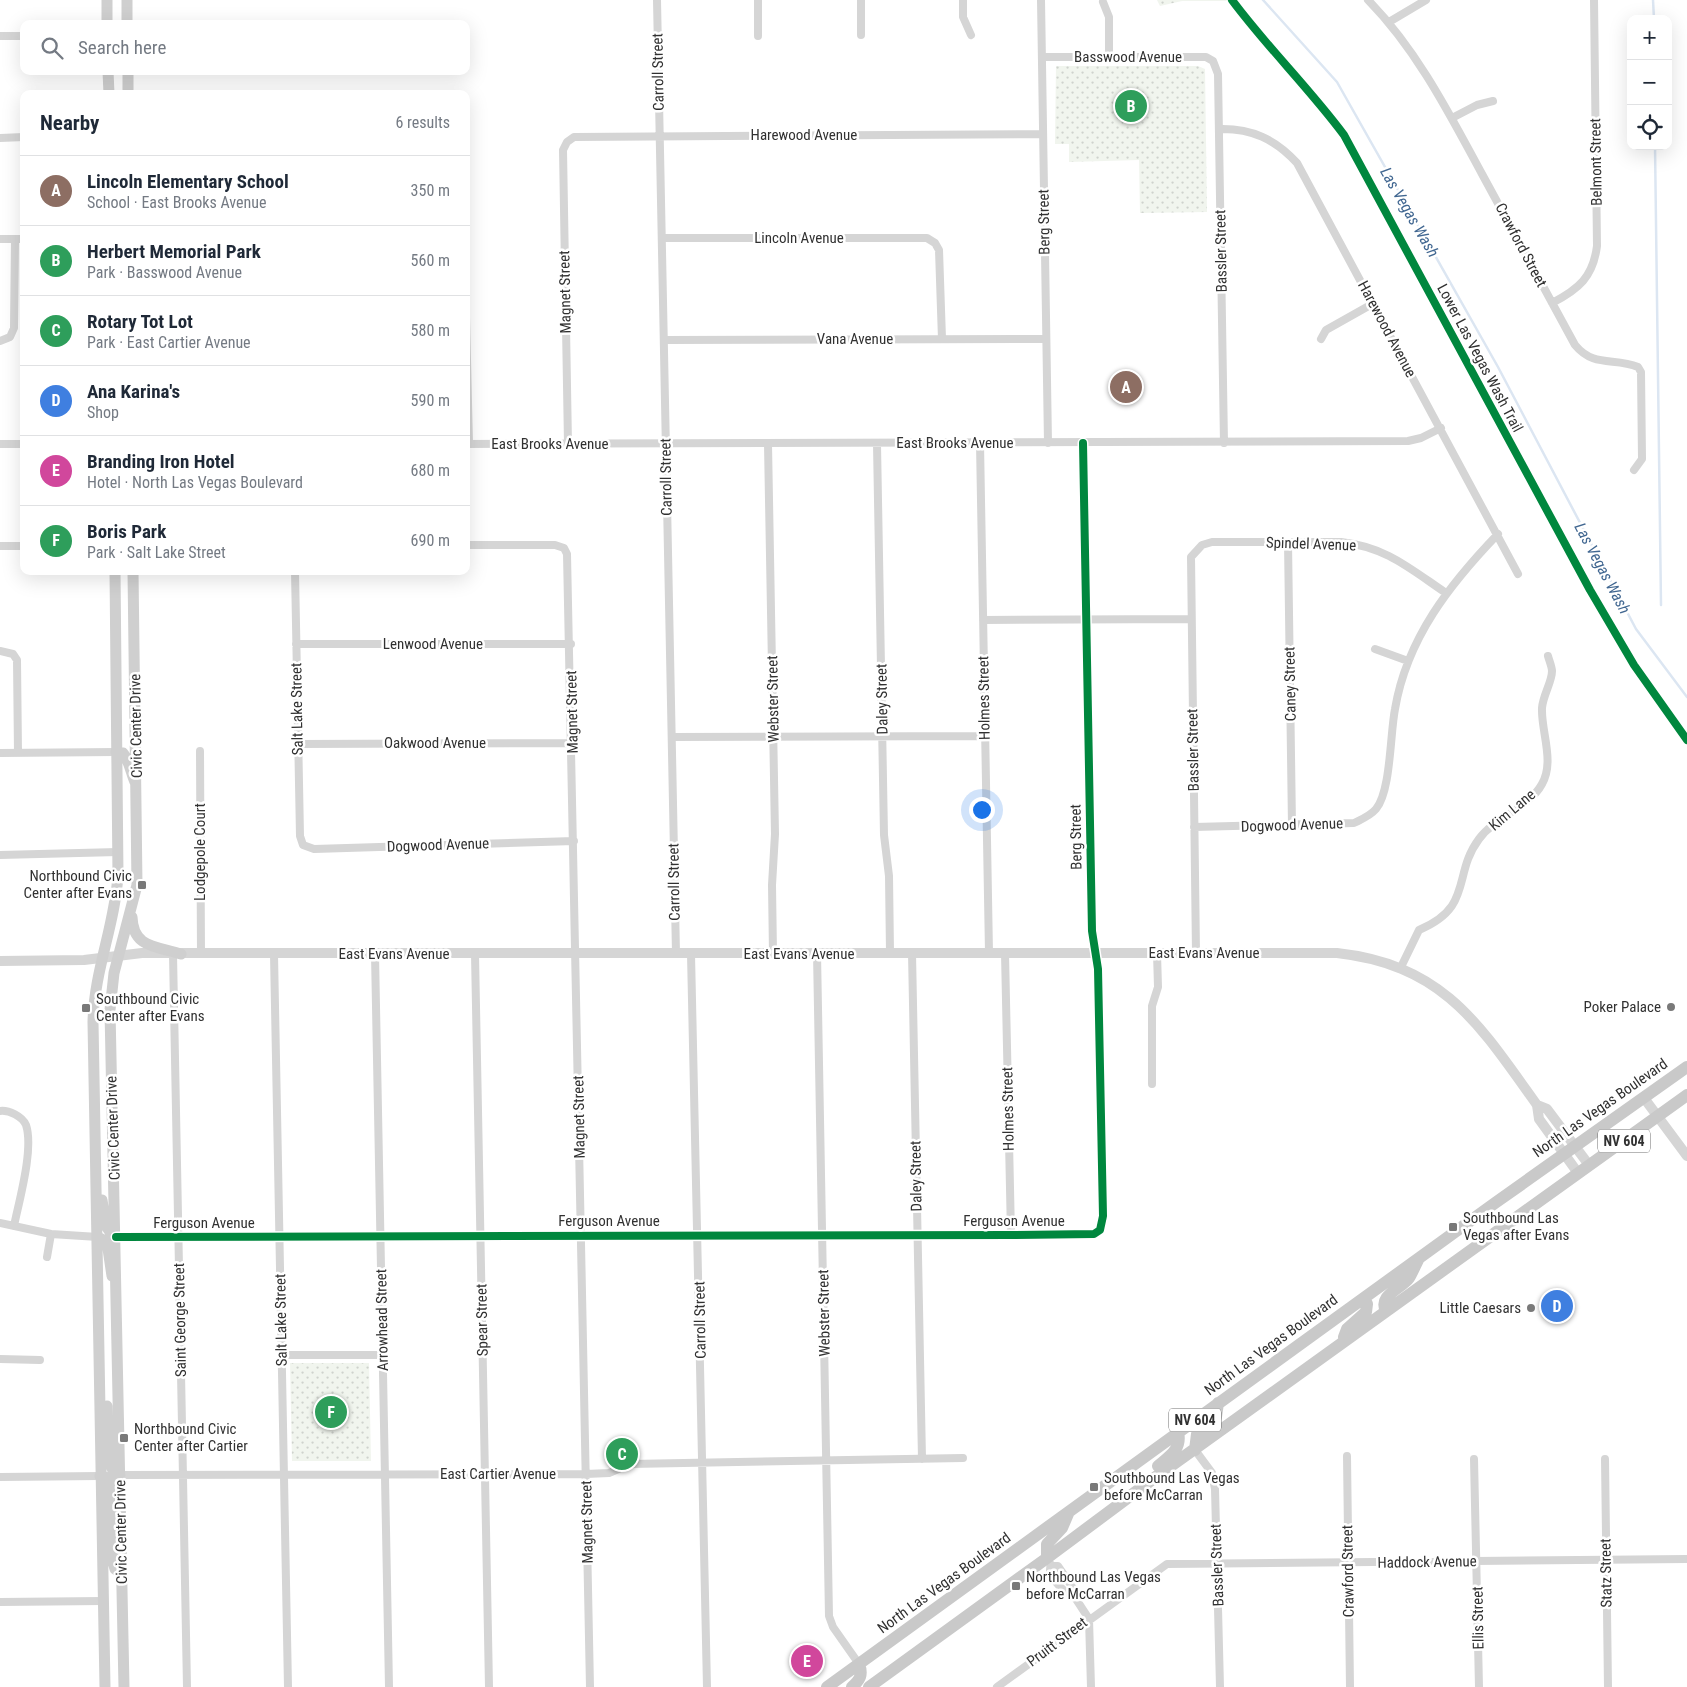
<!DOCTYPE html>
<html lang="en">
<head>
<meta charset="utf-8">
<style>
  :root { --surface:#fff; --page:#f2f2f3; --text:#1f2937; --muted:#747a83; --line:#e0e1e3; --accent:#797979 }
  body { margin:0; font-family:"Roboto Condensed",sans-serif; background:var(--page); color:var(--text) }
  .controls { position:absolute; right:15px; top:15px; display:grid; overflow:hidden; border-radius:10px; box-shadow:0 5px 20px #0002 }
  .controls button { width:45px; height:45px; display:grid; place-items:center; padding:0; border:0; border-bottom:1px solid var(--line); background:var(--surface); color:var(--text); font:25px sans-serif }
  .you { position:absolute; left:981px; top:809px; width:18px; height:18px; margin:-12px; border:4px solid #fff; border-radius:50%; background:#1a73e8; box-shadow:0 0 0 8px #1a73e833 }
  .badge { display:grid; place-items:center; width:32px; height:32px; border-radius:50%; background:var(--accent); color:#fff; font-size:16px; font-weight:700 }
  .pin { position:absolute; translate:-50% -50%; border:2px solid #fff; box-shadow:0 1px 5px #0006 }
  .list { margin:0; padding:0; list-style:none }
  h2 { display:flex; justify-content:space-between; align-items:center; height:65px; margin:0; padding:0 20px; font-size:21px }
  h2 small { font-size:16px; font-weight:400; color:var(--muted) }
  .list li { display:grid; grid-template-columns:32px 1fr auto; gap:15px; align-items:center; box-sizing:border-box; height:70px; padding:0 20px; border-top:1px solid var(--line) }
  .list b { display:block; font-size:19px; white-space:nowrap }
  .list p { margin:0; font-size:16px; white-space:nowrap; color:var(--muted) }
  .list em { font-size:16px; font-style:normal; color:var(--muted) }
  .icon { flex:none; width:28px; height:28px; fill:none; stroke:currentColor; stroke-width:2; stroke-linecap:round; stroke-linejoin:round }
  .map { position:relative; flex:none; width:1687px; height:1687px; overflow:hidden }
  .search { position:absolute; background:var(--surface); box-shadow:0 5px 20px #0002; left:20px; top:20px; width:450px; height:55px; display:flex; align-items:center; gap:12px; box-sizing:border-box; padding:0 18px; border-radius:10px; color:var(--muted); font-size:19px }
  .panel { position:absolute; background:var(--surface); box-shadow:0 5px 20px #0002; left:20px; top:90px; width:450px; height:485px; border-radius:10px }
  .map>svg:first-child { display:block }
  .park { fill:url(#park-dots) }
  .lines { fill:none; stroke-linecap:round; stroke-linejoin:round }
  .stream { stroke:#dce6f2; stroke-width:2.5 }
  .minor { stroke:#d5d5d5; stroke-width:8 }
  .tertiary { stroke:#d5d5d5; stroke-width:10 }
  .secondary { stroke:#cfcfcf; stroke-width:11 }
  .primary { stroke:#c9c9c9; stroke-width:12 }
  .cycleway-casing { stroke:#fff; stroke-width:11 }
  .cycleway { stroke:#00873e; stroke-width:8 }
  .poi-dot { fill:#797979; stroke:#fff; stroke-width:2 }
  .labels { text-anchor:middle; stroke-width:5; stroke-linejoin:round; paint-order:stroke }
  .shield { fill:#fff; stroke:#6f6f6f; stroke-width:1 }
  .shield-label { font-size:14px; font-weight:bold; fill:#313131 }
  .street-label { font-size:15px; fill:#313131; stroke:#fff }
  .poi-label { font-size:15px; fill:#313131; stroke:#fff; text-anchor:start }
  .water-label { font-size:16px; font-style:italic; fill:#416791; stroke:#fff }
</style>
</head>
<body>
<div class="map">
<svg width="1687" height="1687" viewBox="0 0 1687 1687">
  <defs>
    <pattern id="park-dots" width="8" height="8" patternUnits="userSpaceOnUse" patternTransform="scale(1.25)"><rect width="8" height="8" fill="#f1f5ee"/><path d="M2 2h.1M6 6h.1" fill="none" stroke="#cfd2cd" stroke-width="1.8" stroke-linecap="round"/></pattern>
  </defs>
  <rect width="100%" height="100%" fill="#fff"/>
  <path class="park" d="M1157,0H1228L1229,1H1182L1160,6Z
    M1056,66H1198L1205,69L1207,212L1140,213L1139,160L1069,162V144H1055Z
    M290,1363H369L371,1461H292Z"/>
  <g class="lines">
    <path class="stream" d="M1263,0L1337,82L1498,367L1636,629L1687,697
      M1653,0L1654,19
      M1655,146L1661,605"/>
    <path class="minor" d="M657,0L676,954
      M758,0V36
      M861,0V35
      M963,0V17L971,35
      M1041,0L1048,443
      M1368,0C1417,50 1449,113 1482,174C1513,231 1544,288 1575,345C1594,368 1614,357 1638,367L1641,372L1642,459L1634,470
      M1103,2L1109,17V57
      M1389,22L1426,0
      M0,36H24
      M1042,57H1206L1213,61L1218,74L1224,443
      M1452,118L1477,105L1493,101
      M1219,129C1251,128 1275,139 1297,163L1518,574
      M0,138L24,137
      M662,238H927L935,243L939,250L942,339
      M0,239H24
      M1552,303C1579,289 1593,277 1597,246L1594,0
      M466,317L469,444
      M1321,339L1326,330L1374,303
      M664,340L1046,339
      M0,341L10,337L14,328L15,239
      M980,443L989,953
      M0,444H24
      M466,444L1408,441L1421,438L1441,428
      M568,444L563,150L567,142L574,137L1043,134
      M768,444L775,834L772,885L773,954
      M877,444L884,835L889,876L890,953
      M1288,542L1292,826
      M466,545H555L564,548L567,554L590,1687
      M0,546H24
      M295,571L300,836L303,845L314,849L574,841
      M983,620L1191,619
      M296,644H571
      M1375,649L1408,661
      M0,651L13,654L17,660L18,753
      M672,737L985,736
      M298,744L572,743
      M200,751L201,954
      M0,753L116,752
      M1194,827L1354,823C1362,819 1370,816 1376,809C1391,791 1390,734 1395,709C1407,638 1450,584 1498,534
      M0,855L118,852
      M817,953L829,1616L833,1627L859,1664
      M912,953L922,1459
      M1005,953L1011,1235
      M1196,953L1191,557L1202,545L1212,542H1341C1386,547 1409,568 1446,593
      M173,954L187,1687
      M274,954L288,1687
      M375,954L389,1687
      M475,954L489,1687
      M691,954L707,1687
      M1401,967L1419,930C1474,907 1452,875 1479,839C1495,817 1529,808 1542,784C1555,761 1541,732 1542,708C1543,695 1552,682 1552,671C1552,667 1549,660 1548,656
      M1152,1084V1006L1158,987L1157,953
      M0,1111C9,1110 22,1116 26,1125C34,1149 19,1201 14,1226
      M0,1223L51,1234L98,1237
      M116,1237L1011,1235L1094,1234L1100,1230L1103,1216L1098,969L1092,931L1083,443
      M47,1257L51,1234
      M282,1355H383
      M0,1359L40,1360
      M1195,1450L1212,1473L1215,1489L1220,1687
      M1347,1456L1350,1687
      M1474,1459L1479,1687
      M1605,1459L1608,1687
      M120,1475L586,1474L609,1473L630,1464L963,1458
      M0,1477L100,1476
      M1050,1563C1051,1565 1050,1568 1050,1570C1051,1579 1066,1595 1074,1596
      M1052,1566H1058L1075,1591L1074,1596L1089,1619L1091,1687
      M0,1602L103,1601
      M997,1687L1167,1564L1687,1559"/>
    <path class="tertiary" d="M0,961L84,960L142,953H1337C1444,965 1479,1024 1537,1105L1539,1119L1578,1173
      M1644,1098L1687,1156
      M1537,1105L1547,1109L1589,1165"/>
    <path class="secondary" d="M107,0V24
      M127,0V24
      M108,71L109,94
      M128,71V94
      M116,752L123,753C129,760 131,773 135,782
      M132,917C133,948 156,946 181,954
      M102,1200L106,1226L112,1235L116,1237
      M98,1237L107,1242L112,1276
      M107,1406L109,1459L114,1474L120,1475
      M100,1476L109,1478L111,1483L113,1562L115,1569L122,1574
      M105,1687L93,1022C94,971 115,925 118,875L115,571
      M124,1687L110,1010L114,973L137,885L133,571"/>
    <path class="primary" d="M1386,1311C1378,1295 1401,1289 1409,1278C1412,1273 1415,1266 1418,1260
      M1344,1337L1347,1329L1366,1312L1367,1304L1364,1298
      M1195,1450L1197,1434L1216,1417L1218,1403
      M1158,1466C1170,1456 1182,1449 1178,1432
      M1047,1558V1544L1062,1528L1068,1514
      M827,1687L1495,1203L1687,1067
      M852,1687C860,1680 863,1675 859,1664
      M869,1687L1047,1558L1157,1476L1687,1095"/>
    <defs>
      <path id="cycleway" d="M1232,0C1267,47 1309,88 1344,135L1590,590L1634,665L1687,740
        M116,1237L1011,1235L1094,1234L1100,1230L1103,1216L1098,969L1092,931L1083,443"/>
    </defs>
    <use href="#cycleway" class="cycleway-casing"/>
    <use href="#cycleway" class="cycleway"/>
  </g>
  <g class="poi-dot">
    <rect x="137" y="880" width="10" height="10" rx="2.5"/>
    <circle cx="1671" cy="1007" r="5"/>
    <rect x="81" y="1003" width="10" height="10" rx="2.5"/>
    <rect x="1448" y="1222" width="10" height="10" rx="2.5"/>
    <circle cx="1531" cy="1308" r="5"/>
    <rect x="119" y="1433" width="10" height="10" rx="2.5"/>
    <rect x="1089" y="1482" width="10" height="10" rx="2.5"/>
    <rect x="1011" y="1581" width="10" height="10" rx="2.5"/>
  </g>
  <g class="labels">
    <g class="shield">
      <rect x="1598" y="1129.5" width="52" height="23" rx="4"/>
      <rect x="1169" y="1408.5" width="52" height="23" rx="4"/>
    </g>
    <g class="shield-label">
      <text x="1624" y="1146">NV 604</text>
      <text x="1195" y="1425">NV 604</text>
    </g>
    <g class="street-label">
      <text x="1128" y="62">Basswood Avenue</text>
      <text transform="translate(658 72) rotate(-91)" y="5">Carroll Street</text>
      <text x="804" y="140">Harewood Avenue</text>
      <text transform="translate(1596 162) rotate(-91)" y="5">Belmont Street</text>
      <text transform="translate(1044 222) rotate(-91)" y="5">Berg Street</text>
      <text x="799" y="243">Lincoln Avenue</text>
      <text transform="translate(1521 245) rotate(62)" y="5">Crawford Street</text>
      <text transform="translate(1221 251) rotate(-91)" y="5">Bassler Street</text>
      <text transform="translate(565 292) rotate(-91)" y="5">Magnet Street</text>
      <text transform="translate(1387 329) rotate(62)" y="5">Harewood Avenue</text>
      <text x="855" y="344">Vana Avenue</text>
      <text transform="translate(1480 358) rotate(62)" y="5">Lower Las Vegas Wash Trail</text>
      <text x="955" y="448">East Brooks Avenue</text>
      <text x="550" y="449">East Brooks Avenue</text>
      <text transform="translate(666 477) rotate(-91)" y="5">Carroll Street</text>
      <text transform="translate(1311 544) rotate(2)" y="5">Spindel Avenue</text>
      <text x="433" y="649">Lenwood Avenue</text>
      <text transform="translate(1290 684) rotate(-91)" y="5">Caney Street</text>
      <text transform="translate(984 698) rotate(-91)" y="5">Holmes Street</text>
      <text transform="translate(773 699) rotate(-91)" y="5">Webster Street</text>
      <text transform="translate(882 699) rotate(-91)" y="5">Daley Street</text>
      <text transform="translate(297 709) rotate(-91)" y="5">Salt Lake Street</text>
      <text transform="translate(572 712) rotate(-91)" y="5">Magnet Street</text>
      <text transform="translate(136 726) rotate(-91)" y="5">Civic Center Drive</text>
      <text x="435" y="748">Oakwood Avenue</text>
      <text transform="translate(1193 750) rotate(-91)" y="5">Bassler Street</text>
      <text transform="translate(1512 810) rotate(-40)" y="5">Kim Lane</text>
      <text transform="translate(1292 825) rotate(-2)" y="5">Dogwood Avenue</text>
      <text transform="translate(1076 837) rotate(-91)" y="5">Berg Street</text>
      <text transform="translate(438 845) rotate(-2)" y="5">Dogwood Avenue</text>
      <text transform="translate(200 852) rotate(-90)" y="5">Lodgepole Court</text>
      <text transform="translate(674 882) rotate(-91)" y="5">Carroll Street</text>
      <text x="1204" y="958">East Evans Avenue</text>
      <text x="394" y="959">East Evans Avenue</text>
      <text x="799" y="959">East Evans Avenue</text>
      <text transform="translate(1600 1108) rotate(-35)" y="5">North Las Vegas Boulevard</text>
      <text transform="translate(1008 1109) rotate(-91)" y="5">Holmes Street</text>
      <text transform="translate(579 1117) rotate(-91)" y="5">Magnet Street</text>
      <text transform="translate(113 1128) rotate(-92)" y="5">Civic Center Drive</text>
      <text transform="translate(916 1176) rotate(-91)" y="5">Daley Street</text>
      <text x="609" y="1226">Ferguson Avenue</text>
      <text x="1014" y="1226">Ferguson Avenue</text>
      <text x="204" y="1228">Ferguson Avenue</text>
      <text transform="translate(824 1313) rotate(-91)" y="5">Webster Street</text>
      <text transform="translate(180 1320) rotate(-91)" y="5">Saint George Street</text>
      <text transform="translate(281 1320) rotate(-91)" y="5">Salt Lake Street</text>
      <text transform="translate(382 1320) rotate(-91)" y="5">Arrowhead Street</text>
      <text transform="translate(482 1320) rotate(-91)" y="5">Spear Street</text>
      <text transform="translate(700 1320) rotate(-91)" y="5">Carroll Street</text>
      <text transform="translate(1271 1345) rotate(-36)" y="5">North Las Vegas Boulevard</text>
      <text x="498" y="1479">East Cartier Avenue</text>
      <text transform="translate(587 1522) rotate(-91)" y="5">Magnet Street</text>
      <text transform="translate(121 1532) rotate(-91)" y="5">Civic Center Drive</text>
      <text transform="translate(1427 1562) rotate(-1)" y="5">Haddock Avenue</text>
      <text transform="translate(1217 1565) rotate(-92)" y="5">Bassler Street</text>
      <text transform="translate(1348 1571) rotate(-91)" y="5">Crawford Street</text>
      <text transform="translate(1606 1573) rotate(-91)" y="5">Statz Street</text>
      <text transform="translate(944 1583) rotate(-36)" y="5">North Las Vegas Boulevard</text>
      <text transform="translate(1478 1618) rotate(-91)" y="5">Ellis Street</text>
      <text transform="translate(1057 1642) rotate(-37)" y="5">Pruitt Street</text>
    </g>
    <g class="poi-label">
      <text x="132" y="881" text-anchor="end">Northbound Civic<tspan x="132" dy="17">Center after Evans</tspan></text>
      <text x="96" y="1004">Southbound Civic<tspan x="96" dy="17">Center after Evans</tspan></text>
      <text x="1661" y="1012" text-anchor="end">Poker Palace</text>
      <text x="1463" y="1223">Southbound Las<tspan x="1463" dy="17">Vegas after Evans</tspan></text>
      <text x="1521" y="1313" text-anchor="end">Little Caesars</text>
      <text x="134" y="1434">Northbound Civic<tspan x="134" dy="17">Center after Cartier</tspan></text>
      <text x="1104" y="1483">Southbound Las Vegas<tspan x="1104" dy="17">before McCarran</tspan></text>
      <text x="1026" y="1582">Northbound Las Vegas<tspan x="1026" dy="17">before McCarran</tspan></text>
    </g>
    <g class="water-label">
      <text transform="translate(1410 212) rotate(60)" y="6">Las Vegas Wash</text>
      <text transform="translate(1603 568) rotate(62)" y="6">Las Vegas Wash</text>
    </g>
  </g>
</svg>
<div class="controls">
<button>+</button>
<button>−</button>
<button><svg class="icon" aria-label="locate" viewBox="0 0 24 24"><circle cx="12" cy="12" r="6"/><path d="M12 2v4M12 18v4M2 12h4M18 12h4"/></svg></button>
</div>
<div class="you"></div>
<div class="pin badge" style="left:1126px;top:387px;background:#8d6e63">A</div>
<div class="pin badge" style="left:1131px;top:106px;background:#2e9e5b">B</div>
<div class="pin badge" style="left:622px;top:1454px;background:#2e9e5b">C</div>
<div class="pin badge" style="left:1557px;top:1306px;background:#3f7fe0">D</div>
<div class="pin badge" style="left:807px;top:1661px;background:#d1479c">E</div>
<div class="pin badge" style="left:331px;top:1412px;background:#2e9e5b">F</div>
<div class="search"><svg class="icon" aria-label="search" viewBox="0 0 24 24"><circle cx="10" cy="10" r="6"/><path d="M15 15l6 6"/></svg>Search here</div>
<section class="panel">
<h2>Nearby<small>6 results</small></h2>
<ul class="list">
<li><span class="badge" style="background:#8d6e63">A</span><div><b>Lincoln Elementary School</b><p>School · East Brooks Avenue</p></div><em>350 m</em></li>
<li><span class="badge" style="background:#2e9e5b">B</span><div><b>Herbert Memorial Park</b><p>Park · Basswood Avenue</p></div><em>560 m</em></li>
<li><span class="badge" style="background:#2e9e5b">C</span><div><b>Rotary Tot Lot</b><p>Park · East Cartier Avenue</p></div><em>580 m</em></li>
<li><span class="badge" style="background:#3f7fe0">D</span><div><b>Ana Karina's</b><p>Shop</p></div><em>590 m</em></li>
<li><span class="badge" style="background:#d1479c">E</span><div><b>Branding Iron Hotel</b><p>Hotel · North Las Vegas Boulevard</p></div><em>680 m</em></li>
<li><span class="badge" style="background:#2e9e5b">F</span><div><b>Boris Park</b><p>Park · Salt Lake Street</p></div><em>690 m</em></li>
</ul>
</section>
</div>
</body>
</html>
